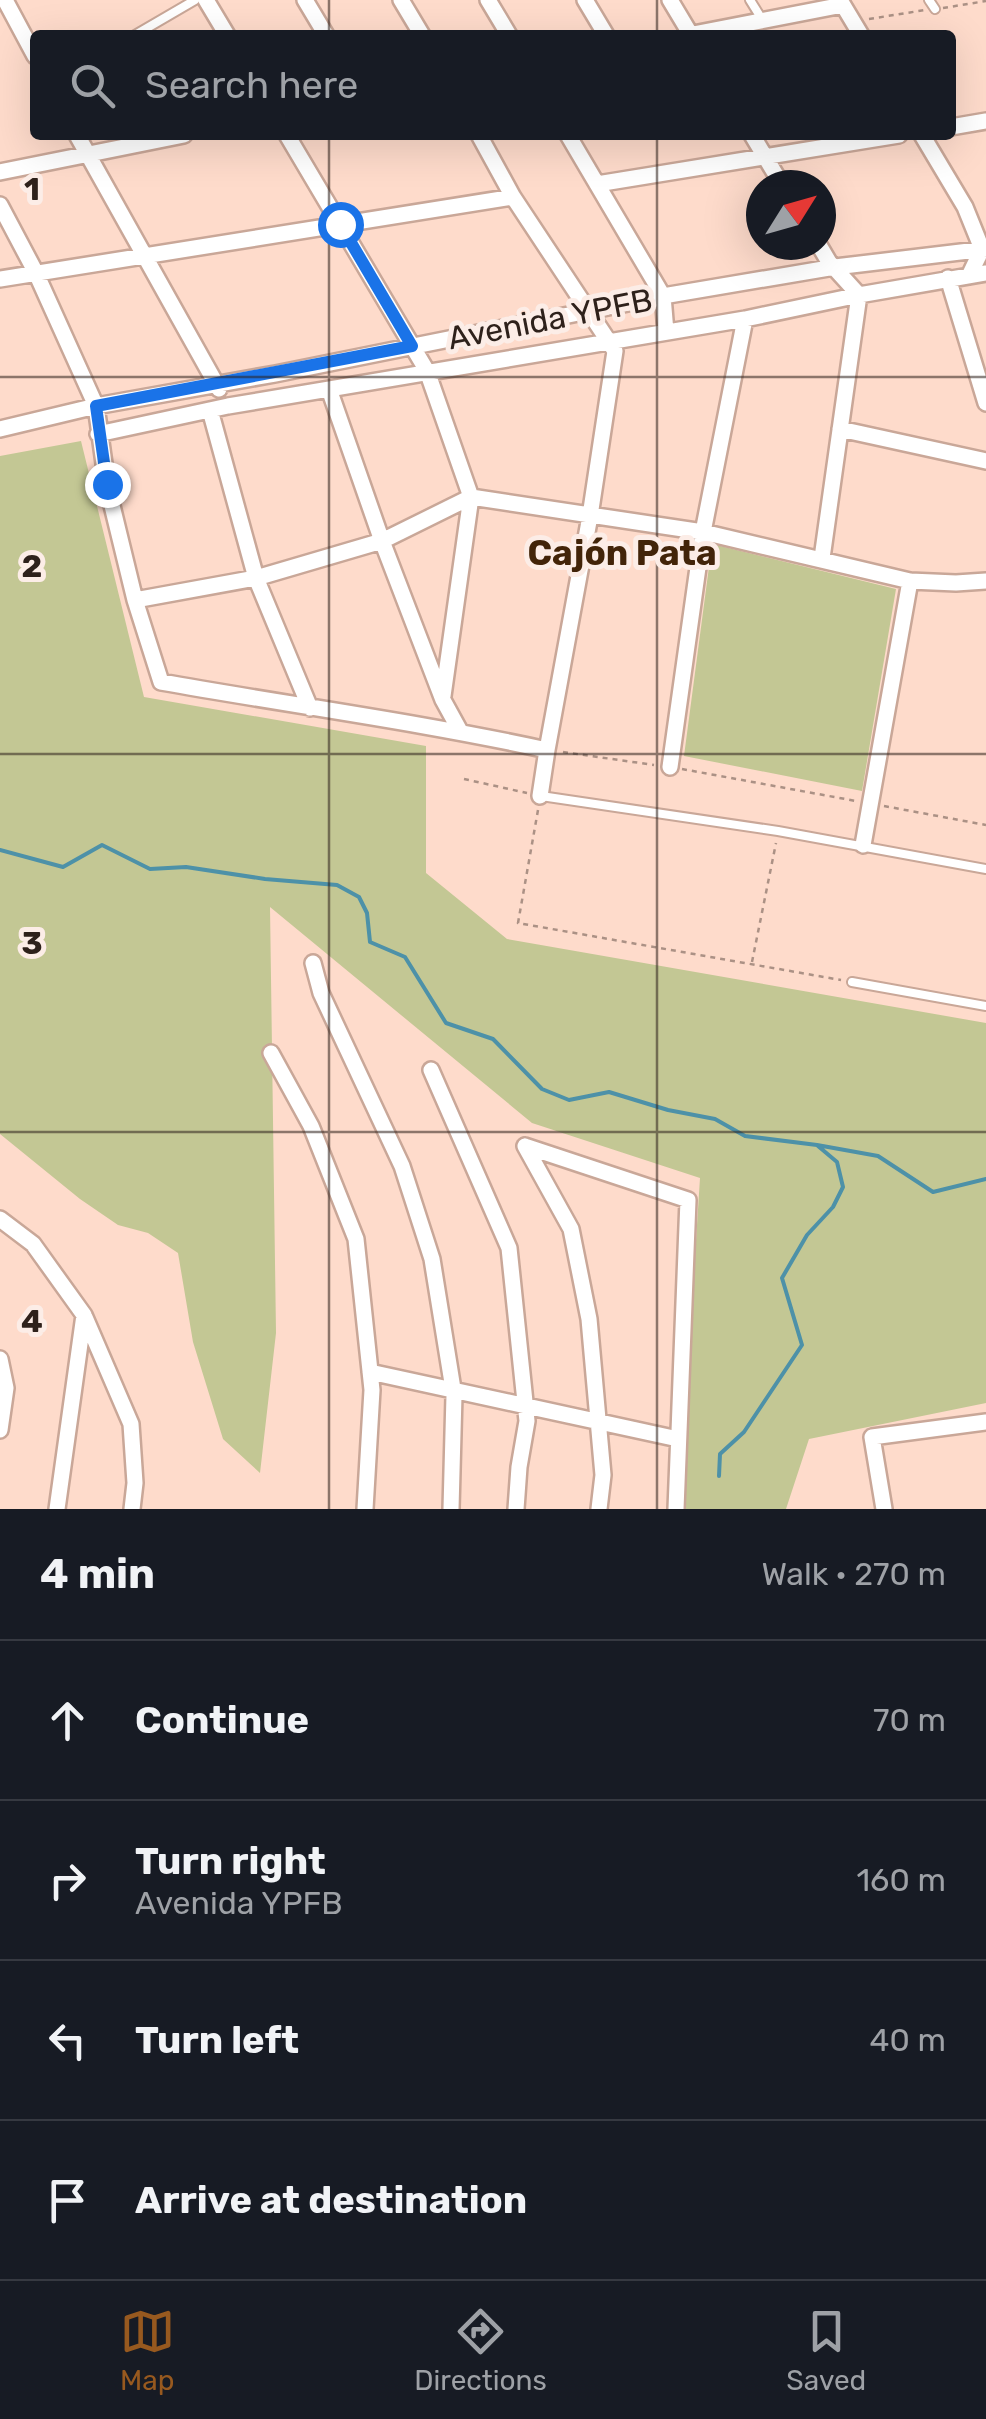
<!DOCTYPE html>
<html lang="en">
<head>
<meta charset="utf-8">
<style>
  :root { --surface:#171b24; --page:#20242c; --text:#f1f3f6; --muted:#9ea1a6; --line:#363941; --accent:#97591f }
  body { margin:0; font-family:Rubik,sans-serif; background:var(--page); color:var(--text) }
  .compass { position:absolute; left:746px; top:170px; width:90px; height:90px; border-radius:50%; background:var(--surface); box-shadow:0 10px 40px #0002; rotate:53deg }
  .stop { position:absolute; width:30px; height:30px; margin:-22px; border:8px solid #1a73e8; border-radius:50%; background:#fff }
  .stop.end { background:#1a73e8; border-color:#fff; box-shadow:0 2px 10px #0008 }
  .list { margin:0; padding:0; list-style:none }
  h2 { display:flex; justify-content:space-between; align-items:center; height:130px; margin:0; padding:0 40px; font-size:42px }
  h2 small { font-size:32px; font-weight:400; color:var(--muted) }
  .list li { display:grid; grid-template-columns:65px 1fr auto; gap:30px; align-items:center; box-sizing:border-box; height:160px; padding:0 40px; border-top:2px solid var(--line) }
  .list b { display:block; font-size:38px; white-space:nowrap }
  .list p { margin:0; font-size:32px; white-space:nowrap; color:var(--muted) }
  .list em { font-size:32px; font-style:normal; color:var(--muted) }
  .icon { flex:none; width:55px; height:55px; fill:none; stroke:currentColor; stroke-width:2; stroke-linecap:round; stroke-linejoin:round }
  .map { position:relative; flex:none; width:986px; height:1509px; overflow:hidden }
  .search { position:absolute; background:var(--surface); box-shadow:0 10px 40px #0002; left:30px; right:30px; top:30px; height:110px; display:flex; align-items:center; gap:25px; box-sizing:border-box; padding:0 35px; border-radius:10px; color:var(--muted); font-size:38px }
  .sheet { height:770px; background:var(--surface) }
  nav { display:flex; justify-content:space-around; align-items:center; box-sizing:border-box; height:140px; border-top:2px solid var(--line); background:var(--surface); font-size:28px; color:var(--muted) }
  nav a { display:grid; justify-items:center; gap:5px }
  nav .on { color:var(--accent) }
  .map>svg:first-child { display:block }
  .green { fill:#c3c794 }
  .lines { fill:none; stroke-linecap:round; stroke-linejoin:round }
  .stream { stroke:#4d91a8; stroke-width:4 }
  .service-casing { stroke:#c9a798; stroke-width:12 }
  .minor-casing { stroke:#c9a798; stroke-width:20 }
  .path { stroke:#ab9185; stroke-width:2.5; stroke-dasharray:5 5; stroke-linecap:butt }
  .service { stroke:#fff; stroke-width:8 }
  .minor { stroke:#fff; stroke-width:15 }
  .route { stroke:#1a73e8; stroke-width:12 }
  .grid { fill:none; stroke:#2e211b; stroke-width:2.5; stroke-opacity:0.55 }
  .labels { text-anchor:middle; stroke-width:10; stroke-linejoin:round; paint-order:stroke }
  .street-label { font-size:32px; fill:#2e211b; stroke:#fcede7 }
  .neighbourhood-label { font-size:35px; font-weight:bold; fill:#422409; stroke:#fcede7 }
  .grid-label { font-size:32px; text-anchor:middle; font-weight:bold; fill:#2e211b; stroke:#fcede7; stroke-width:10; stroke-linejoin:round; paint-order:stroke }
</style>
</head>
<body>
<div class="map">
<svg width="986" height="1509" viewBox="0 0 986 1509">
  <rect width="100%" height="100%" fill="#fedbcb"/>
  <path class="green" d="M81,441L144,697L426,746V873L507,939L986,1023V1403L809,1439L786,1509H679L700,1178L532,1123L270,907L276,1333L260,1473L223,1439L193,1342L178,1253L148,1233L118,1225L80,1199L0,1134V456Z
    M712,544L896,589L862,791L684,756Z"/>
  <g class="lines">
    <path class="stream" d="M0,850L63,867L102,845L150,869L186,867L265,879L337,885L359,897L367,913L370,942L405,957L446,1023L493,1039L542,1089L569,1100L609,1092L668,1110L715,1119L745,1136L817,1145L878,1156L933,1192L986,1179
      M719,1476L720,1454L744,1432L802,1345L782,1278L807,1235L833,1207L843,1187L837,1162L818,1146"/>
    <defs>
      <path id="service" d="M750,0L763,21
        M929,0L935,9
        M135,35L195,0
        M541,796L778,831L986,869
        M852,982L986,1006"/>
      <path id="minor" d="M5,0L35,56
        M206,0L227,35
        M305,0L326,35
        M401,0L422,35
        M488,0L509,35
        M585,0L606,35
        M670,0L691,35
        M688,35L843,5L861,35
        M951,127L986,121
        M77,135L219,389
        M287,135L427,371L471,497L703,532L910,581L956,583L986,581
        M479,135L513,197L615,351L590,516L547,750L540,796
        M568,135L663,296L666,332
        M752,135L782,185
        M922,135L965,207L982,249L969,276
        M0,172L184,135
        M597,184L899,135
        M0,205L36,273L96,406L107,485L135,600L161,682C290,705 419,722 547,750
        M819,245L829,262L859,295L822,558
        M948,278L986,403
        M0,279L513,197
        M329,389L382,541L443,700L460,731
        M210,410L256,578L310,708
        M0,429L96,406L275,374L663,296L835,267L986,249
        M840,429L986,461
        M98,434L228,406L745,319L859,295L986,273
        M135,600L256,578L382,541L471,497
        M443,696L471,497
        M670,767L703,532L745,319
        M863,845L910,581
        M313,963L321,993L402,1166L432,1259L454,1395L451,1509
        M271,1053L311,1126L356,1239L372,1390L365,1509
        M431,1070L509,1248L527,1421L519,1467L516,1509
        M525,1146L688,1200L676,1509
        M525,1146L571,1229L589,1319L603,1475L599,1509
        M0,1219L33,1244L84,1315L131,1424L135,1483L132,1509
        M0,1359L6,1388L0,1430
        M370,1372L678,1439
        M57,1509L84,1315
        M884,1509L872,1437L986,1422"/>
    </defs>
    <use href="#service" class="service-casing"/>
    <use href="#minor" class="minor-casing"/>
    <path class="path" d="M943,8L986,1
      M869,19L925,10
      M563,752L654,765
      M682,769L856,801
      M464,779L527,793
      M884,806L986,825
      M538,810L518,923L841,980
      M752,962L776,843"/>
    <use href="#service" class="service"/>
    <use href="#minor" class="minor"/>
  </g>
  <g class="lines">
    <path class="route" d="M107,484L96,406L412,346L340,224"/>
  </g>
  <path class="grid" d="M329,0V35M657,0V35M329,135V1509M657,135V1509M0,377H986M0,754H986M0,1132H986"/>
  <g class="labels">
    <g class="street-label">
      <text transform="translate(550 319) rotate(-11)" y="11">Avenida YPFB</text>
    </g>
    <g class="neighbourhood-label">
      <text x="622" y="565">Cajón Pata</text>
    </g>
  </g>
  <g class="grid-label">
    <text x="32" y="200">1</text>
    <text x="32" y="577">2</text>
    <text x="32" y="954">3</text>
    <text x="32" y="1332">4</text>
  </g>
</svg>
<svg class="compass" viewBox="-18 -18 36 36"><path d="M0-13l5 13h-10z" fill="#e53935"/><path d="M0 13l5-13h-10z" fill="#9ea1a6"/></svg>
<div class="stop" style="left:340px;top:224px"></div>
<div class="stop end" style="left:107px;top:484px"></div>
<div class="search"><svg class="icon" aria-label="search" viewBox="0 0 24 24"><circle cx="10" cy="10" r="6"/><path d="M15 15l6 6"/></svg>Search here</div>
</div>
<section class="sheet">
<h2>4 min<small>Walk · 270 m</small></h2>
<ul class="list">
<li><svg class="icon" aria-label="ahead" viewBox="0 0 24 24"><path d="M12 20V5M6 11l6-6 6 6"/></svg><div><b>Continue</b></div><em>70 m</em></li>
<li><svg class="icon" aria-label="right" viewBox="0 0 24 24"><path d="M7 20v-9h11M14 6l5 5-5 5"/></svg><div><b>Turn right</b><p>Avenida YPFB</p></div><em>160 m</em></li>
<li><svg class="icon" aria-label="left" viewBox="0 0 24 24"><path d="M17 20v-9H6M10 6l-5 5 5 5"/></svg><div><b>Turn left</b></div><em>40 m</em></li>
<li><svg class="icon" aria-label="arrive" viewBox="0 0 24 24"><path d="M6 21V4h12l-3 4 3 4H6"/></svg><div><b>Arrive at destination</b></div></li>
</ul>
</section>
<nav>
<a class="on"><svg class="icon" aria-label="map" viewBox="0 0 24 24"><path d="M3 6l6-2 6 2 6-2v14l-6 2-6-2-6 2zM9 4v14M15 6v14"/></svg>Map</a>
<a><svg class="icon" aria-label="directions" viewBox="0 0 24 24"><path d="M12 3l9 9-9 9-9-9zM9 14v-3h6M13 9l2 2-2 2"/></svg>Directions</a>
<a><svg class="icon" aria-label="saved" viewBox="0 0 24 24"><path d="M7 4h10v16l-5-4-5 4z"/></svg>Saved</a>
</nav>
</body>
</html>
